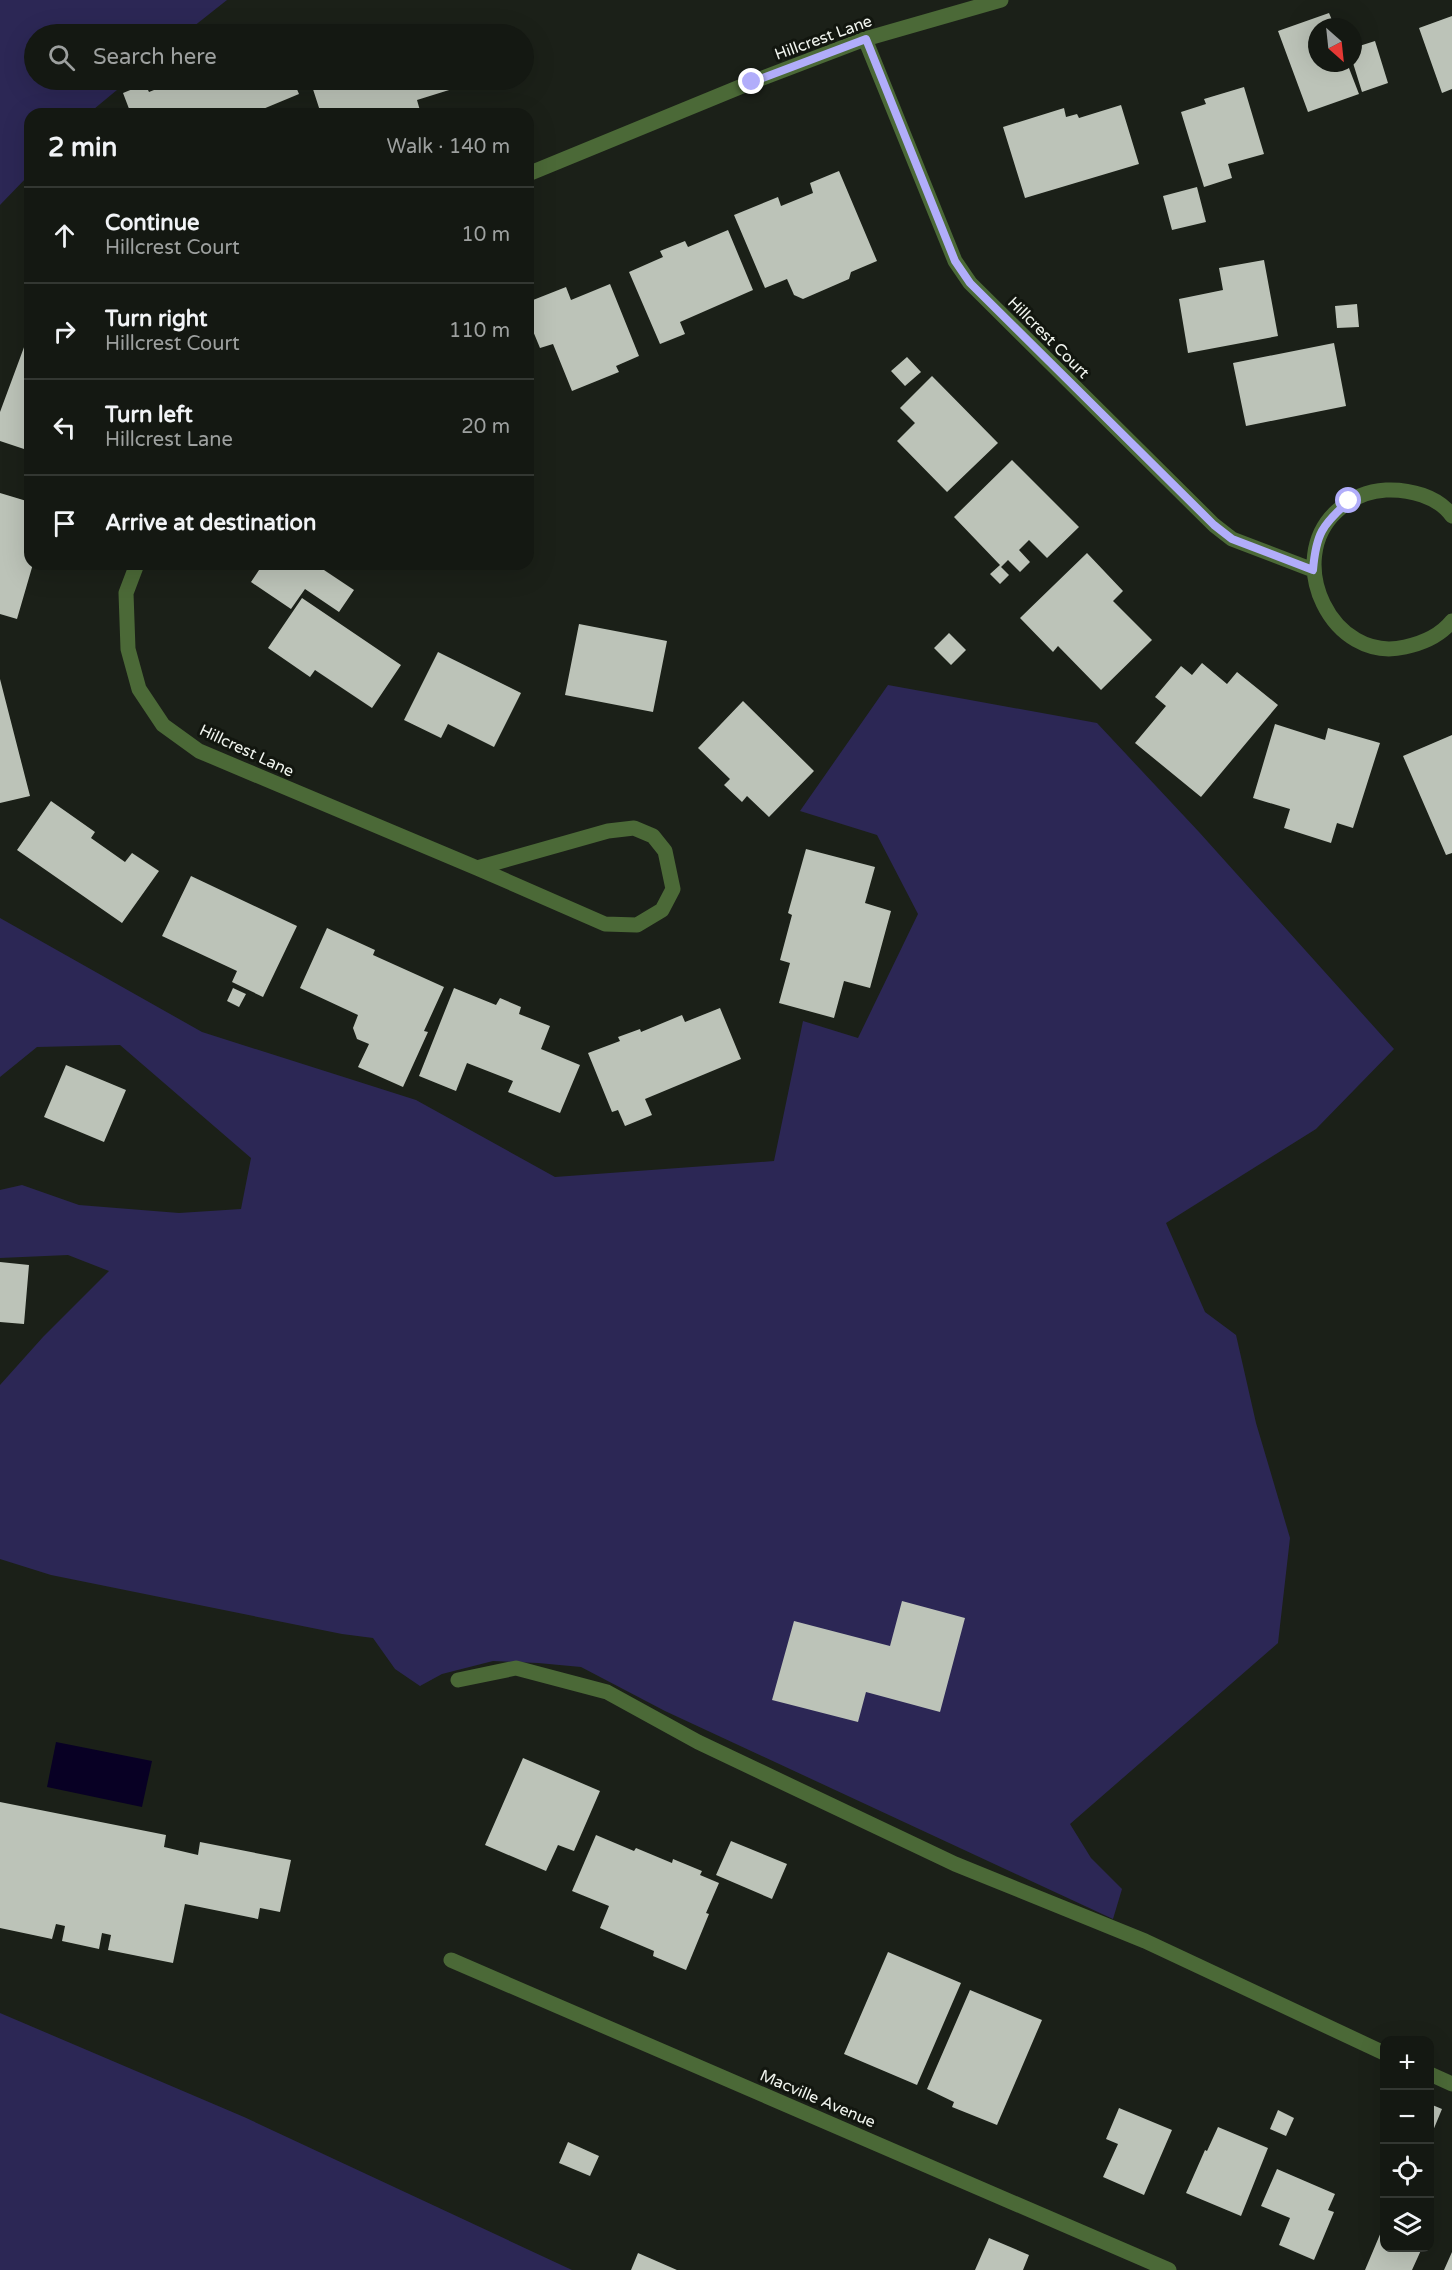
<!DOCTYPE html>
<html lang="en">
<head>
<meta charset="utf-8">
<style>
  :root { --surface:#141812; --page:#1d211b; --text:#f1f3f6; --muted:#9da09f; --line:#333732 }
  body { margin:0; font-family:"Varela Round",sans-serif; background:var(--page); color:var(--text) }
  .controls { position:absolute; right:18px; bottom:18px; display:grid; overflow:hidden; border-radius:12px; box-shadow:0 6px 24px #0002 }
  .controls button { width:54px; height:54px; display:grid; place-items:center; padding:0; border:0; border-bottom:2px solid var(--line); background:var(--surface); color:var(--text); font:30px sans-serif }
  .compass { position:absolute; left:1308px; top:18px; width:54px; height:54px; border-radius:50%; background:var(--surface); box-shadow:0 6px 24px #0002; rotate:153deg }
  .stop { position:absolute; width:18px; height:18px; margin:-14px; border:4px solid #b1adfa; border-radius:50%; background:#fff }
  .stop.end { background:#b1adfa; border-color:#fff; box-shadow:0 2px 6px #0008 }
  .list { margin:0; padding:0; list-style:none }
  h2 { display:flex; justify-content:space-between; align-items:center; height:78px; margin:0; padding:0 24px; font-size:26px }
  h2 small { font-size:20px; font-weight:400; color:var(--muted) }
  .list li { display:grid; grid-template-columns:39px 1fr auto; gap:18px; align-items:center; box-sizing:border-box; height:96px; padding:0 24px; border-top:2px solid var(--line) }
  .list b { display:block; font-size:22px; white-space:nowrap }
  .list p { margin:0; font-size:20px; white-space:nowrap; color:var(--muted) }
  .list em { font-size:20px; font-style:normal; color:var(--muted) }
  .icon { flex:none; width:33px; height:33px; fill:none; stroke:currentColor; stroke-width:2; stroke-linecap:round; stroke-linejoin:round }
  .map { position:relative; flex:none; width:1452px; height:2270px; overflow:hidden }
  .search { position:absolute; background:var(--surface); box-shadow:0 6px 24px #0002; left:24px; top:24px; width:510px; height:66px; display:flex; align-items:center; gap:15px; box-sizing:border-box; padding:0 21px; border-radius:33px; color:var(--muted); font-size:22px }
  .panel { position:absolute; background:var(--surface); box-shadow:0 6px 24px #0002; left:24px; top:108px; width:510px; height:462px; border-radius:18px }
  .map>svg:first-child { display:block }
  .green { fill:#2c2755 }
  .water { fill:#080024 }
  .building { fill:#bcc3b8 }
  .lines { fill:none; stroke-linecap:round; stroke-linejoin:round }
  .service { stroke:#4b6937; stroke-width:15 }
  .minor { stroke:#4b6937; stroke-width:15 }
  .route { stroke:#b1adfa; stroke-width:8 }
  .labels { text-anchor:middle; stroke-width:6; stroke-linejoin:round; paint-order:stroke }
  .street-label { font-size:16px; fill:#f1f5ef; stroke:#12160f }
</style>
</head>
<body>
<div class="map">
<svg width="1452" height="2270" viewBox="0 0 1452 2270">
  <rect width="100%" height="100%" fill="#1b2018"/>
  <path class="green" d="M0,0H227L184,34H34V80H129L88,114H30V174L0,205Z
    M888,685L1097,723L1199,832L1394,1049L1316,1129L1166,1223L1205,1312L1236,1335L1256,1423L1290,1538L1278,1643L1070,1824L1091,1858L1122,1889L1113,1919L665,1711L581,1667L538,1663L493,1661L442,1674L420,1686L395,1669L373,1638L342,1634L51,1575L0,1559V1385L43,1337L109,1271L68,1255L0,1258V1190L22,1185L79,1205L179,1213L241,1209L251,1158L120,1045L37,1047L0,1077V918L202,1032L416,1100L555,1177L774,1161L803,1021L858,1038L918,914L877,835L800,811Z
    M0,2013L244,2117L572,2270H0Z"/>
  <path class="water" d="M56,1742L152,1761L142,1807L47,1787Z"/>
  <path class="building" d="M1329,13L1335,27H1317V63H1347L1359,94L1308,112L1278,31Z
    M1452,16V89L1442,93L1419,28Z
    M1375,41L1388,83L1362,92L1353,63V48Z
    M179,80H293L299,94L251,114H131L123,93L145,84L149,92Z
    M310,80H460L462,86L417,100L421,114H321Z
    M1244,87L1264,154L1228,164L1232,178L1204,187L1181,112L1206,104L1204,99Z
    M1121,105L1139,164L1025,198L1003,127L1064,108L1066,117L1077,114L1079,118Z
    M839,171L877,261L851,272L849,279L803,299L794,295L787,279L765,288L734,215L778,197L781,206L813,193L810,183Z
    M1197,187L1206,222L1172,230L1163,196Z
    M728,230L753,290L680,322L685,334L660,344L629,272L663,257L660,251L685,241L688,247Z
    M1264,260L1278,336L1188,353L1179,299L1223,290L1219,268Z
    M610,284L639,356L616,366L619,372L572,391L553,344L540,348L528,319V302L566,287L571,300Z
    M1357,304L1359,327L1337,328L1335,306Z
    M30,331V451L0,441V412Z
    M1334,343L1346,406L1246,426L1233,363Z
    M907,357L921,372L905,386L891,371Z
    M932,376L998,443L947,492L897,441L915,423L900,408Z
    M1012,460L1079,527L1047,558L1029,540L1019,550L1030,562L1020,572L1008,560L1001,567L1009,575L1000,584L990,574L1000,565L954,517Z
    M0,493L30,502V564H33L17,619L0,614Z
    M1087,553L1123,591L1113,601L1152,640L1101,690L1058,646L1053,652L1020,618Z
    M263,564H315L354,590L339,612L305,589L291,609L251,582Z
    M302,598L401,665L372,708L315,670L310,677L268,648Z
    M579,624L667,641L653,712L565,695Z
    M949,633L966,650L951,665L934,648Z
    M438,652L521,693L494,747L448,724L441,738L404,720Z
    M1202,663L1227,684L1237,672L1278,705L1201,797L1135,743L1166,706L1155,697L1181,666L1192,675Z
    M0,679L30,796L0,803Z
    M743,701L814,771L769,817L747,796L742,802L724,785L730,779L698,748Z
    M1275,724L1325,740L1328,728L1380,743L1353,828L1337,823L1331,843L1284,828L1290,809L1253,798Z
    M1452,735V853L1446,855L1403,756Z
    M51,801L95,832L91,838L125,862L132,853L159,871L122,923L17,850Z
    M806,849L875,867L865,903L891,911L870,988L844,981L834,1018L779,1003L790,963L780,960L792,915L788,913Z
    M191,876L297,926L263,997L232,982L237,971L162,936Z
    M327,928L375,950L373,955L444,987L424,1031L428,1032L403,1087L358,1067L369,1044L357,1039L353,1028L358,1015L300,988Z
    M233,988L246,994L239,1007L227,1001Z
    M454,988L496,1005L500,998L521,1007L519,1014L550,1026L541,1049L580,1065L560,1113L508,1092L513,1081L467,1063L456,1091L419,1076Z
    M720,1008L741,1059L645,1099L652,1115L625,1126L618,1110L612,1112L588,1053L620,1041L618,1037L640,1029L641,1032L682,1015L685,1022Z
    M66,1065L126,1090L104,1142L44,1117Z
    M0,1262L29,1265L24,1324L0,1322Z
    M902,1601L965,1618L940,1712L866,1692L858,1722L772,1700L794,1621L890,1646Z
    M523,1758L600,1791L574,1851L558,1845L546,1871L485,1845Z
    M0,1802L166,1835L164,1847L198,1855L200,1842L291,1860L280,1912L260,1908L258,1919L185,1904L173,1963L108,1950L111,1935L102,1933L99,1949L62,1941L65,1926L56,1924L52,1939L0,1928Z
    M596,1835L634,1851L636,1848L672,1863L673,1859L702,1871L700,1875L719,1883L706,1913L709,1914L686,1970L653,1956L654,1951L600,1928L609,1906L572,1891Z
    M731,1841L787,1864L772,1899L716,1875Z
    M888,1952L961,1983L917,2085L844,2054Z
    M970,1990L1042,2020L997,2125L952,2107L954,2102L927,2089Z
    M1430,2104L1442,2109L1430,2138Z
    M1119,2108L1172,2130L1144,2195L1103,2177L1118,2144L1106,2139Z
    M1278,2110L1294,2118L1286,2136L1270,2129Z
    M1218,2127L1268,2148L1241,2216L1186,2193L1205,2150L1207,2151Z
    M568,2142L599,2156L590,2176L559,2163Z
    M1277,2169L1335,2194L1328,2210L1334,2212L1314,2260L1279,2245L1290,2218L1261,2206Z
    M1384,2225V2248H1422L1412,2270H1365Z
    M989,2238L1029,2255L1023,2270H975Z
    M1452,2252V2270H1444Z
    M638,2253L677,2270H631Z"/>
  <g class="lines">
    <path class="service" d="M458,1680L516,1668L607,1692L698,1742L955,1864L1145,1941L1384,2053
      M1430,2074L1452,2084"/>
    <path class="minor" d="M865,39L955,261L970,283L1214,525L1232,539L1313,570
      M528,174L752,82L865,39L1001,0
      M1452,516C1438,496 1409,489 1386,490C1367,491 1351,498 1337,511C1283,560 1332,664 1405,647C1424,643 1440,636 1452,621
      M137,564L126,593L128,649L139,689L163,725L199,751L477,868L605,924L637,925L662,910L673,889L665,851L653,836L634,828L608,831L477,868
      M451,1960L1169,2270"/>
  </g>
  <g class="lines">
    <path class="route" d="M752,82L866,39L955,261L970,283L1214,525L1232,539L1313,570C1316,534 1322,525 1349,501"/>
  </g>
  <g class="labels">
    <g class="street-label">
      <text transform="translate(823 37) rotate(-20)" y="6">Hillcrest Lane</text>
      <text transform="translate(1049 337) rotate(45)" y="6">Hillcrest Court</text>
      <text transform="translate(247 750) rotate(25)" y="6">Hillcrest Lane</text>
      <text transform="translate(818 2098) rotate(23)" y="6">Macville Avenue</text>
    </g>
  </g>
</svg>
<div class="controls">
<button>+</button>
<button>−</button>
<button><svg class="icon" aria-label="locate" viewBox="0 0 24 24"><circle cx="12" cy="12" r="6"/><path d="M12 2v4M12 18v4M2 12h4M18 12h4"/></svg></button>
<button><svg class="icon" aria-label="layers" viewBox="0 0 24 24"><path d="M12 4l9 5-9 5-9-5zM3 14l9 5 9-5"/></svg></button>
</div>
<svg class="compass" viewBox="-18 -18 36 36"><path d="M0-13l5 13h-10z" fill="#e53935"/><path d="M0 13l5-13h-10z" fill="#9da09f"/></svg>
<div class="stop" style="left:1349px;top:501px"></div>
<div class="stop end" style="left:752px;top:82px"></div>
<div class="search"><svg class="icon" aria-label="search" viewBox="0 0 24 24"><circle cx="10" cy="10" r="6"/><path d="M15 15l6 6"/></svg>Search here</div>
<section class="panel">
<h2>2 min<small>Walk · 140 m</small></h2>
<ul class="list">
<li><svg class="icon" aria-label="ahead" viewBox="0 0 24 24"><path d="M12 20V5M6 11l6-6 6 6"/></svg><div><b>Continue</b><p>Hillcrest Court</p></div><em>10 m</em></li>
<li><svg class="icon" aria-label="right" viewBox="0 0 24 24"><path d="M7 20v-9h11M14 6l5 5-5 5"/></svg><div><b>Turn right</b><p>Hillcrest Court</p></div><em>110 m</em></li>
<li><svg class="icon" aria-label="left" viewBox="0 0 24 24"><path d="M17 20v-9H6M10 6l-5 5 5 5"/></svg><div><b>Turn left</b><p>Hillcrest Lane</p></div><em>20 m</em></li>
<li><svg class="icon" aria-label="arrive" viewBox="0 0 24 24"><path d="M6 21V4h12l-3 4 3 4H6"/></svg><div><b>Arrive at destination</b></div></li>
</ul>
</section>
</div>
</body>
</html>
